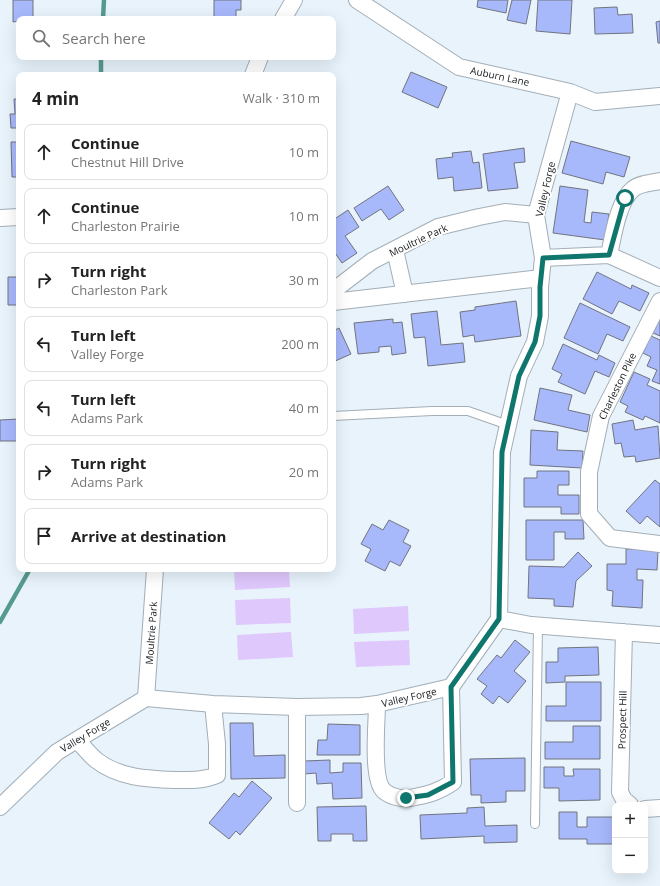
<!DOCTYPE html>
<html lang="en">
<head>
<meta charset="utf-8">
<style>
  :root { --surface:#fff; --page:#f6f6f6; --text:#222; --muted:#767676; --line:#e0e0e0 }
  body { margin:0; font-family:"Open Sans",sans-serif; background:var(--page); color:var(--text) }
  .controls { position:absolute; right:12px; bottom:12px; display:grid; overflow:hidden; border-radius:8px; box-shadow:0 4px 16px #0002 }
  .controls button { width:36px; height:36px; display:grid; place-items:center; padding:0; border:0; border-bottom:1px solid var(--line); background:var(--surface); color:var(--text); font:20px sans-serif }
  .stop { position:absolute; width:12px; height:12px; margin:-9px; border:3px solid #0f766e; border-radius:50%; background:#fff }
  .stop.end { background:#0f766e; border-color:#fff; box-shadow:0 1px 4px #0008 }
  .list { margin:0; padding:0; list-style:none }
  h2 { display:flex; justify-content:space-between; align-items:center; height:52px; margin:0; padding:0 16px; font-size:17px }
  h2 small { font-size:13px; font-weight:400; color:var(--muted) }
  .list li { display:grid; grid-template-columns:26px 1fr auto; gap:12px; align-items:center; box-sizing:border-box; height:56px; margin:0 8px 8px; padding:0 8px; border:1px solid var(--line); border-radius:8px }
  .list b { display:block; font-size:15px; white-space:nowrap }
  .list p { margin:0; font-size:13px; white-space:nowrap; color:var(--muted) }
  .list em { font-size:13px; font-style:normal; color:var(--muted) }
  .icon { flex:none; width:22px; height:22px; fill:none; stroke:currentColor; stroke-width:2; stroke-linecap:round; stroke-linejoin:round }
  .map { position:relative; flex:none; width:660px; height:886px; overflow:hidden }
  .search { position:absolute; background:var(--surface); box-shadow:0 4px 16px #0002; left:16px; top:16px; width:320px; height:44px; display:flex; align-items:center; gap:10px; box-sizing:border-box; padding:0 14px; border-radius:8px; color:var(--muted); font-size:15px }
  .panel { position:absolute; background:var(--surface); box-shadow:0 4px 16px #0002; left:16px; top:72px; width:320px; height:500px; border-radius:8px }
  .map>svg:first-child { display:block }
  .green { fill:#dfc8fc }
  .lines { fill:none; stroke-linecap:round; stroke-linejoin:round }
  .stream { stroke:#559b8d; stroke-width:4.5 }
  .building { fill:#a7b8fb; stroke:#71747f }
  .service-casing { stroke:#a3aeb6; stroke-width:10 }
  .minor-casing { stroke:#a3aeb6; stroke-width:18 }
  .service { stroke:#fff; stroke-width:8 }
  .minor { stroke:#fff; stroke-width:16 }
  .route { stroke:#0f766e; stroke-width:5 }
  .labels { text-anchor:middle; stroke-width:4; stroke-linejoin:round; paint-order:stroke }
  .street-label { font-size:10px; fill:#171b1e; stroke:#fff }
</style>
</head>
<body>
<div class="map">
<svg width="660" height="886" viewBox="0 0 660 886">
  <rect width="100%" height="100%" fill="#e8f3fc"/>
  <path class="green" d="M234,569H289L290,587L235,590Z
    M290,598L291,623L236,625L235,600Z
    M408,606L409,631L354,634L353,609Z
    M291,632L293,657L238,660L237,635Z
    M409,640L410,665L356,667L354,642Z"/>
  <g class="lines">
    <path class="stream" d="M103,19L104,0
      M101,75V57
      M0,622L30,569"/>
  </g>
  <path class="building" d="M13,0H33V19H19V21L13,22Z
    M214,0H241V10H236V19H214Z
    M478,0H508L506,13L477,7Z
    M512,0H531L526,24L507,20Z
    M538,0H572L570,34L536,31Z
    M617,7L618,15L632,14L633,33L595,34L594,8Z
    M660,21V43H658L656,22Z
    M411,72L447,87L438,108L402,92Z
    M14,99H19V128H11L10,114H15Z
    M571,141L630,157L624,177L606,172L603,184L562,173Z
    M11,142H19V177H12Z
    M524,148L525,162L514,163L518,188L488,191L483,154Z
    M471,151L473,163L479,162L482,188L454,191L453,177L438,179L436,159L453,157L452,153Z
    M388,186L404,210L389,220L381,209L362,221L354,208Z
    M560,186L588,190L584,222L591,223L592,212L609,214L605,240L553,233Z
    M348,210L359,227L345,236L357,253L342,263L333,250V220Z
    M597,272L631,289L632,285L649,293L640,311L619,301L612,314L583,299Z
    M8,277H19V305H8Z
    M516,301L521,336L475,342L474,335L463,337L460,312L475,310V307Z
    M580,303L630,327L623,341L607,334L598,354L564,338Z
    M437,311L441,345L463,343L465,362L428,366L425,337L414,338L411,314Z
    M393,319V323L402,322L406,353L392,355L391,346L379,347V352L358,354L354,323Z
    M659,320H660V336L653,333Z
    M339,328L351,354L333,362V331Z
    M651,336L660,340V384L652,381L657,370L647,366L651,357L643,353Z
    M563,344L597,360L599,355L615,363L609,377L595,371L585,394L558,382L562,374L552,369Z
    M634,372L650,379L647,385L660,391V423L645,416L643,420L625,412L628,406L620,402Z
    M540,388L572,395L568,410L590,415L587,432L534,420Z
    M18,407H19V448L18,441H0V420L19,419Z
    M633,420L635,430L658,426L660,458L636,462L635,456L624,457L621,443L615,444L612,424Z
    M531,430L558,432L557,450L583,451L582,468L530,465Z
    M537,471H569V485H558V495H579V514H561V507H524V478H537Z
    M655,480L660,484V527L647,516L640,524L626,511Z
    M389,520L409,530L403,542L411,546L400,566L390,561L385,571L365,561L371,549L361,544L372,524L383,530Z
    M526,520H583L584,539H565V532H554V560H526Z
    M626,549L658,550L657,570L637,569V580H643L642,608L612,606L613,591L607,590V564H626Z
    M578,552L592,566L576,581L573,607L554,606V599L528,598L529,566L564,567Z
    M515,640L530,652L514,671L526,681L508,703L499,696L493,704L481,694L487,686L477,679L497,655L501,658Z
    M598,647L599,675L565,676V682L546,683V662H558V648Z
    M566,682H601V721H546V706H566Z
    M230,723H253L254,756L285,755V778L231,779Z
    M328,724L360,725V755H317L318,740H327Z
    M573,726H600V759H545V742H573Z
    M525,758V791H506V802L481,803V795H471L470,759Z
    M330,760V773L343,772V763H361L362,798L333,799L332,783L317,784L316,773L304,774V761Z
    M544,767H564V776H574L573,769H600V800L559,801V788H544Z
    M252,781L272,798L240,835L236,831L229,839L209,823L234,793L239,797Z
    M366,806L367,841H353V834H331V841H318L317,807Z
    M484,807L485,826L517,825V842L484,843V836L421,839L420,815L467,813V808Z
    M559,812H577V827H587V817H615V844H587V839H559Z"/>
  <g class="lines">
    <defs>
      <path id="service" d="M333,416L432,411H468L508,425
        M535,824L538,625"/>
      <path id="minor" d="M357,0L459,67L570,92L595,102L660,96
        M283,19L294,0
        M253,75L260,57
        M0,218L19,217
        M395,250L405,294
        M609,255C613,237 618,201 633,189C640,183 652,183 660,181
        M543,258L609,255L660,278
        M333,291L372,261L438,227L479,217L505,212L536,215
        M660,301L601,416L589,472V514L610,538L660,544
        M333,302L541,278
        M499,619L531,625L660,635
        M624,632L620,792L624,800L630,805
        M146,698L155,569
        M377,704C377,723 371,779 384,791C391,797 402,799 410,798C427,795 439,792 453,782L451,687
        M77,740C83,746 89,754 96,760C119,778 147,779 175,780C189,780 203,781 217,775V744L213,704
        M297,803V707
        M0,807L57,752L146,698L213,704L297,707L361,706L377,704L451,687L499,619L502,452L519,376L535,342L540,316V287L543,258L536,215L570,92
        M645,809L660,808"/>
    </defs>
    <use href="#service" class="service-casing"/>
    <use href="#minor" class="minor-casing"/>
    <use href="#service" class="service"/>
    <use href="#minor" class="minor"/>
  </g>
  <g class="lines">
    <path class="route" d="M406,798L428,795L453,782L451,687L499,619L502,452L519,376L535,342L540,316V287L543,258L609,255L625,198"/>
  </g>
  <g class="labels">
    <g class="street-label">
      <text transform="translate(500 76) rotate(12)" y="4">Auburn Lane</text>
      <text transform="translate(545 189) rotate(-77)" y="4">Valley Forge</text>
      <text transform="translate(418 240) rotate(-25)" y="4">Moultrie Park</text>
      <text transform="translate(617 386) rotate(-64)" y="4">Charleston Pike</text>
      <text transform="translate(151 633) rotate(-86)" y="4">Moultrie Park</text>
      <text transform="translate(409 697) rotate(-13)" y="4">Valley Forge</text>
      <text transform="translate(622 720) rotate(-89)" y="4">Prospect Hill</text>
      <text transform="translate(85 735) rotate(-31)" y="4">Valley Forge</text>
    </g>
  </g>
</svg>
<div class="controls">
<button>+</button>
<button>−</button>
</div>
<div class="stop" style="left:625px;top:198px"></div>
<div class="stop end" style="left:406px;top:798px"></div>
<div class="search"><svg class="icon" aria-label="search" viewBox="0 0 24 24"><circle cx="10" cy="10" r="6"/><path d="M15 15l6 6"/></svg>Search here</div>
<section class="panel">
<h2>4 min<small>Walk · 310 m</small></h2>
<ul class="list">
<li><svg class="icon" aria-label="ahead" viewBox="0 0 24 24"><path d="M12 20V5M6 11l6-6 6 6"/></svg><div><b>Continue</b><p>Chestnut Hill Drive</p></div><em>10 m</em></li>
<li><svg class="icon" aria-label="ahead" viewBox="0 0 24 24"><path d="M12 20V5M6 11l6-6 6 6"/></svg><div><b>Continue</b><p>Charleston Prairie</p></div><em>10 m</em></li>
<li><svg class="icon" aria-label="right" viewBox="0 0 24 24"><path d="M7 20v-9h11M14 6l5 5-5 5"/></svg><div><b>Turn right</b><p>Charleston Park</p></div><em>30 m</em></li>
<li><svg class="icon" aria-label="left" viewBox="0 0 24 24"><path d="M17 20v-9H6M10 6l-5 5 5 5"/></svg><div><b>Turn left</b><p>Valley Forge</p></div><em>200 m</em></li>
<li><svg class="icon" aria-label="left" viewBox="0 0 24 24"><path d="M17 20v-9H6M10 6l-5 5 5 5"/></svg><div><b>Turn left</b><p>Adams Park</p></div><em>40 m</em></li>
<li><svg class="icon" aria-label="right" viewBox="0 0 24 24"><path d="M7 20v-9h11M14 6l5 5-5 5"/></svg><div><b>Turn right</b><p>Adams Park</p></div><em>20 m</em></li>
<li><svg class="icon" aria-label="arrive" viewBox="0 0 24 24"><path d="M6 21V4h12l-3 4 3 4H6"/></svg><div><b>Arrive at destination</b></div></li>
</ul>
</section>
</div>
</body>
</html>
